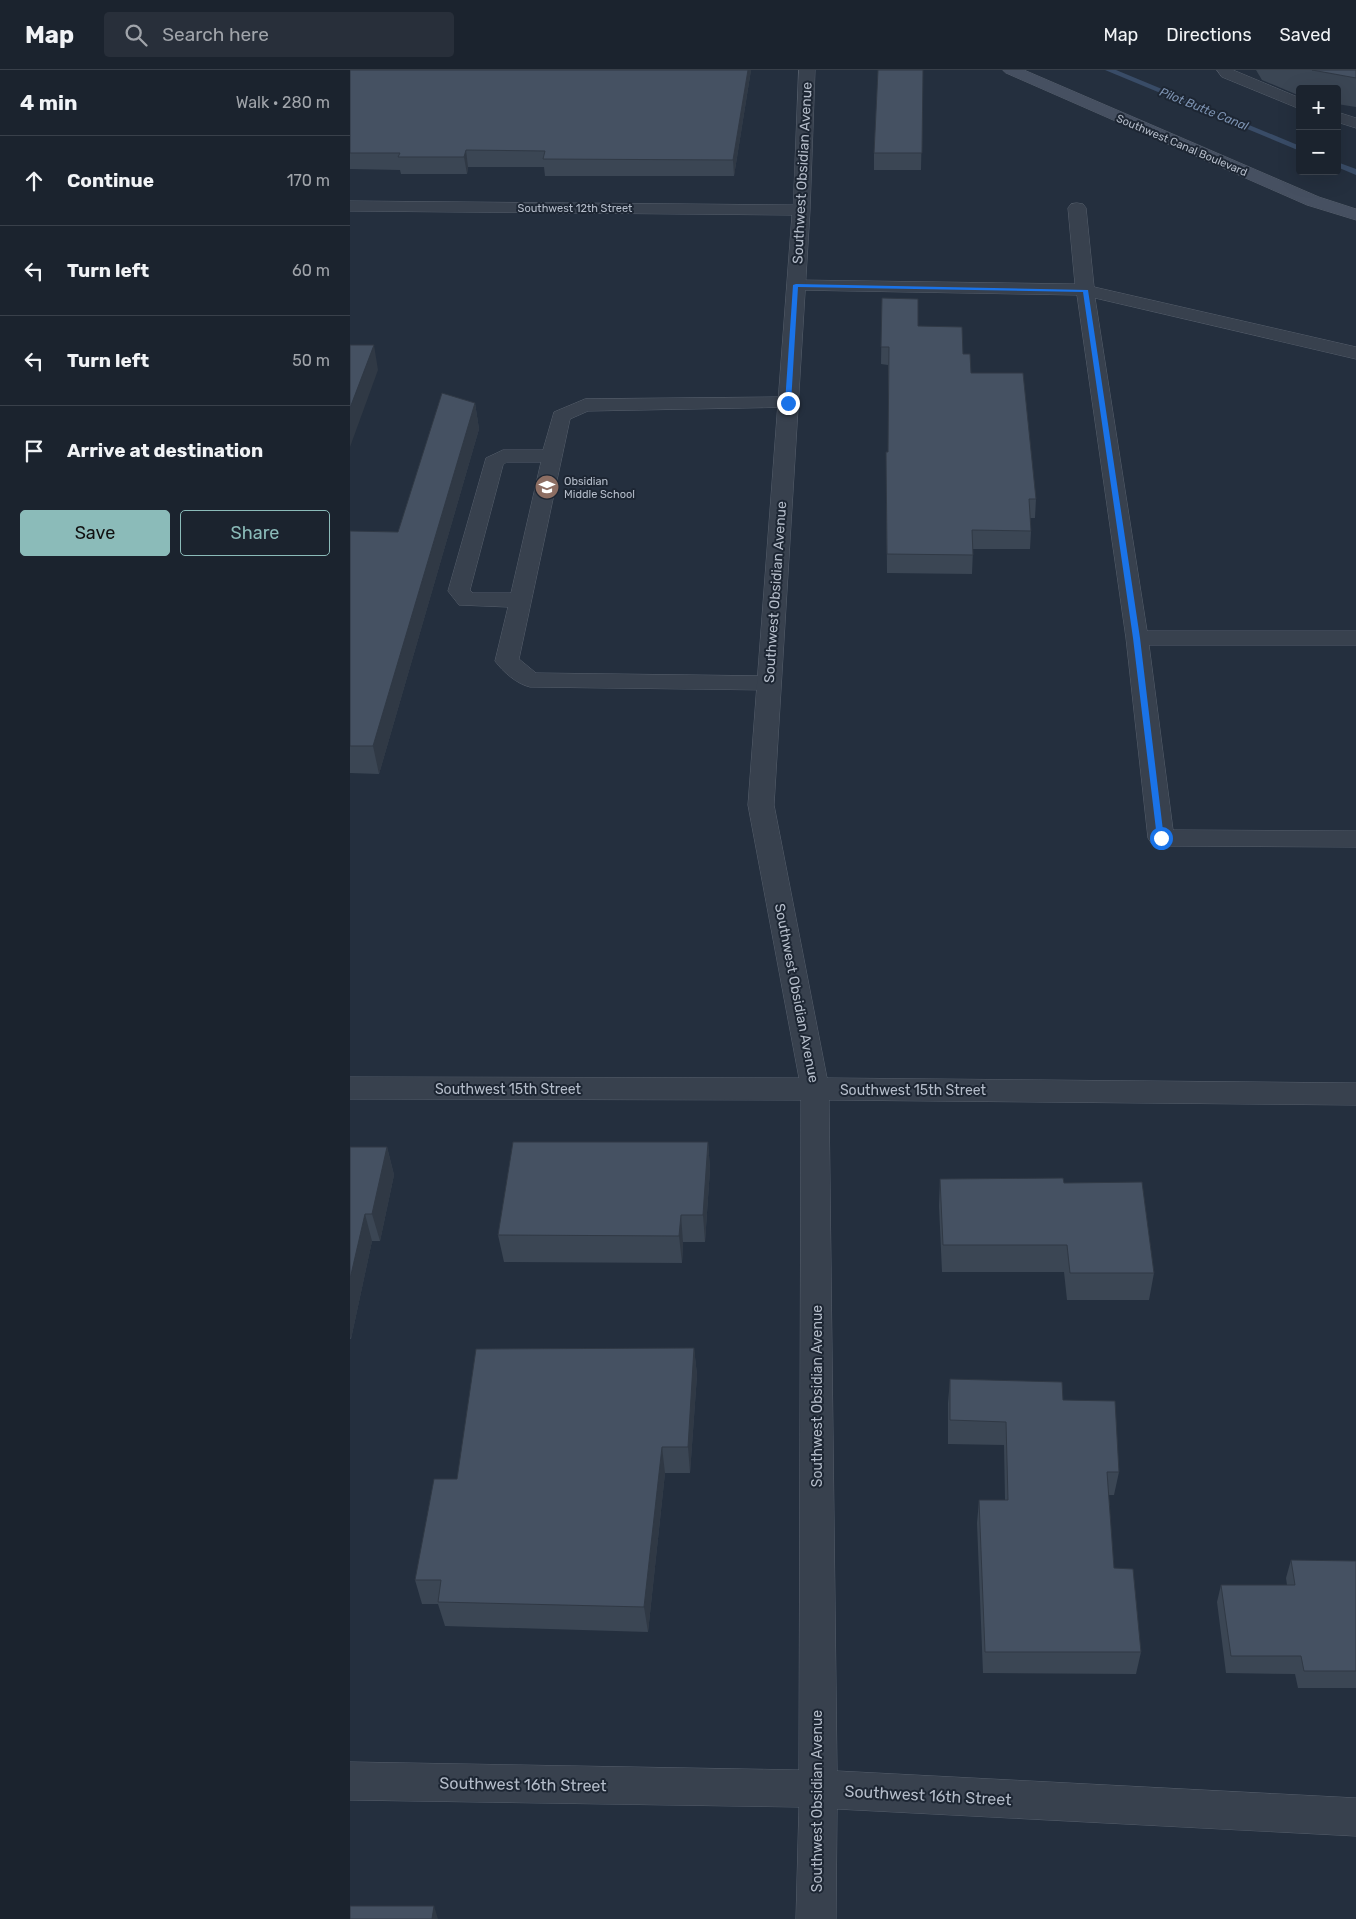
<!DOCTYPE html>
<html lang="en">
<head>
<meta charset="utf-8">
<style>
  :root { --surface:#1b232e; --page:#282f3a; --text:#f1f3f6; --muted:#a0a4aa; --line:#39404a; --accent:#8bbbb9 }
  body { margin:0; font-family:Rubik,sans-serif; background:var(--page); color:var(--text) }
  .controls { position:absolute; right:15px; top:15px; display:grid; overflow:hidden; border-radius:5px; box-shadow:0 5px 20px #0002 }
  .controls button { width:45px; height:45px; display:grid; place-items:center; padding:0; border:0; border-bottom:1px solid var(--line); background:var(--surface); color:var(--text); font:25px sans-serif }
  .stop { position:absolute; width:15px; height:15px; margin:-11px; border:4px solid #1a73e8; border-radius:50%; background:#fff }
  .stop.end { background:#1a73e8; border-color:#fff; box-shadow:0 1px 5px #0008 }
  .list { margin:0; padding:0; list-style:none }
  h2 { display:flex; justify-content:space-between; align-items:center; height:65px; margin:0; padding:0 20px; font-size:21px }
  h2 small { font-size:16px; font-weight:400; color:var(--muted) }
  .list li { display:grid; grid-template-columns:32px 1fr auto; gap:15px; align-items:center; box-sizing:border-box; height:90px; padding:0 20px; border-top:1px solid var(--line) }
  .list b { display:block; font-size:19px; white-space:nowrap }
  .list em { font-size:16px; font-style:normal; color:var(--muted) }
  .actions { display:flex; gap:10px; padding:15px 20px }
  .actions a { flex:1; padding:11px 0; border:1px solid var(--accent); border-radius:5px; text-align:center; font-size:18px; color:var(--accent) }
  .actions .main { background:var(--accent); color:#111 }
  .icon { flex:none; width:28px; height:28px; fill:none; stroke:currentColor; stroke-width:2; stroke-linecap:round; stroke-linejoin:round }
  .map { position:relative; flex:none; width:1006px; height:1849px; overflow:hidden }
  header { display:flex; align-items:center; gap:30px; box-sizing:border-box; height:70px; padding:0 25px; background:var(--surface); border-bottom:1px solid var(--line) }
  header strong { font-size:24px }
  nav { display:flex; gap:28px; margin-inline-start:auto; font-size:18px }
  .search { width:350px; height:45px; background:var(--page); display:flex; align-items:center; gap:12px; box-sizing:border-box; padding:0 18px; border-radius:5px; color:var(--muted); font-size:19px }
  main { display:flex }
  aside { flex:1; background:var(--surface) }
  .map>svg:first-child { display:block }
  .lines { fill:none; stroke-linecap:round; stroke-linejoin:round }
  .stream { fill:#394c67; fill-rule:evenodd }
  .service-casing { stroke:#565f6c; stroke-width:1 }
  .minor-casing { stroke:#565f6c; stroke-width:1 }
  .secondary-casing { stroke:#565f6c; stroke-width:1 }
  .service { fill:#38414e; fill-rule:evenodd }
  .minor { fill:#38414e; fill-rule:evenodd }
  .secondary { fill:#465061; fill-rule:evenodd }
  .wall { fill:#3b4654 }
  .shaded-wall { fill:#303945 }
  .building { fill:#455162; stroke:#303945 }
  .route { fill:#1a73e8 }
  .labels { text-anchor:middle; stroke-width:4; stroke-linejoin:round; paint-order:stroke }
  .far-street-label { font-size:11px; fill:#b4bcc9; stroke:#1d2633 }
  .far-poi-label { font-size:11px; fill:#b4bcc9; stroke:#1d2633; text-anchor:start }
  .far-water-label { font-size:12px; font-style:italic; fill:#7c92b1; stroke:#1d2633 }
  .street-label { font-size:14px; fill:#b4bcc9; stroke:#1d2633 }
  .near-street-label { font-size:16px; fill:#b4bcc9; stroke:#1d2633 }
</style>
</head>
<body>
<header>
<strong>Map</strong>
<div class="search"><svg class="icon" aria-label="search" viewBox="0 0 24 24"><circle cx="10" cy="10" r="6"/><path d="M15 15l6 6"/></svg>Search here</div>
<nav><a>Map</a><a>Directions</a><a>Saved</a></nav>
</header>
<main>
<aside>
<h2>4 min<small>Walk · 280 m</small></h2>
<ul class="list">
<li><svg class="icon" aria-label="ahead" viewBox="0 0 24 24"><path d="M12 20V5M6 11l6-6 6 6"/></svg><div><b>Continue</b></div><em>170 m</em></li>
<li><svg class="icon" aria-label="left" viewBox="0 0 24 24"><path d="M17 20v-9H6M10 6l-5 5 5 5"/></svg><div><b>Turn left</b></div><em>60 m</em></li>
<li><svg class="icon" aria-label="left" viewBox="0 0 24 24"><path d="M17 20v-9H6M10 6l-5 5 5 5"/></svg><div><b>Turn left</b></div><em>50 m</em></li>
<li><svg class="icon" aria-label="arrive" viewBox="0 0 24 24"><path d="M6 21V4h12l-3 4 3 4H6"/></svg><div><b>Arrive at destination</b></div></li>
</ul>
<div class="actions"><a class="main">Save</a><a>Share</a></div>
</aside>
<div class="map">
<svg width="1006" height="1849" viewBox="0 0 1006 1849">
  <rect width="100%" height="100%" fill="#242f3e"/>
  <g class="lines">
    <path class="stream" d="M755,0H766L950,76V81Z
      M987,92L1006,99V105L987,97Z"/>
    <defs>
      <path id="service" d="M867,0H883L950,28V39L872,7Z
        M987,42L1006,48V58L987,52Z
        M727,133L733,134L736,138L744,217L1006,277V289L745,228L797,561H1006V575H799L823,760L1006,761V777L811,776L802,774L798,768L776,568L727,225L446,220L440,219L437,215L440,211L446,210L725,214L718,138L721,134Z
        M438,327L445,329L448,333L445,337L238,341L220,349L169,589L186,603L419,606L427,608L431,613L427,618L419,620L180,617C167,614 153,602 145,591L158,537L109,535L98,521L136,388L153,380H193L204,342L235,329ZM157,392H191L161,523H123L120,520L153,395Z"/>
      <path id="minor" d="M449,0H465L460,140L424,735L477,1008L1006,1013V1035L479,1030L487,1701L1006,1728V1766L487,1739L486,1849H446L449,1737L0,1730V1692L449,1700L451,1030L0,1029V1007L449,1008L398,735L442,145L0,141V131L443,135Z"/>
      <path id="secondary" d="M653,0H674L969,127L1006,139V150L957,135L656,3Z"/>
    </defs>
    <use href="#service" class="service-casing"/>
    <use href="#minor" class="minor-casing"/>
    <use href="#secondary" class="secondary-casing"/>
    <use href="#service" class="service"/>
    <use href="#minor" class="minor"/>
    <use href="#secondary" class="secondary"/>
  </g>
  <path class="wall" d="M0,0H401L384,106H195L194,97H118L117,104H51L50,100L0,99Z
    M573,0L571,100H524V83Z
    M906,0H1006V37L987,34V19H950V26L912,10Z
    M532,228L568,256L613,284L621,303L686,429L685,448H680L681,461L680,479H623L622,504L537,503L536,401V382H538V295L531,294Z
    M125,333L129,359L29,704L0,703V461L48,462Z
    M358,1072L360,1099L355,1172H333L332,1193L154,1192L148,1165Z
    M0,1077H37L44,1105L30,1171H22L1,1269H0Z
    M590,1109L714,1113L804,1203L799,1230H717L714,1202H592L589,1136Z
    M344,1278L347,1305L340,1403H315L298,1562L95,1556L88,1534H72L65,1510L107,1409Z
    M600,1309L713,1330L769,1402L764,1425H758L764,1498L791,1582L786,1604L633,1603L627,1453L629,1430H655L654,1375L598,1374V1333Z
    M941,1490L1006,1491V1618H948L945,1604L876,1603L867,1532L871,1515H937L936,1508Z"/>
  <path class="shaded-wall" d="M398,0H401L384,106L383,90Z
    M116,80L118,97L117,104L114,87Z
    M24,275L28,300L0,377V338Z
    M125,333L129,359L29,704L23,676Z
    M358,1072L360,1099L355,1172L353,1145Z
    M37,1077L44,1105L30,1171L22,1144Z
    M15,1144L22,1171L1,1269L0,1266V1209Z
    M331,1145L333,1172L332,1193L329,1166Z
    M344,1278L347,1305L340,1403L338,1377Z
    M312,1377L315,1403L298,1562L294,1537Z
    M84,1836L88,1849H82Z"/>
  <path class="building" d="M0,0H398L383,90L193,89L195,81L116,80L114,87H48L50,83H0Z
    M528,0H573L572,83H524Z
    M962,0H1006V8Z
    M532,228L568,229V256L612,257L613,284H620L621,303H673L686,429H679L681,461L622,460L623,485L537,484L536,382H538L539,277H531Z
    M0,275H24L0,338Z
    M92,323L125,333L23,676H0V461L48,462Z
    M163,1072H358L353,1145H331L329,1166L148,1165Z
    M0,1077H37L22,1144H15L0,1209Z
    M713,1108L714,1113L792,1112L804,1203H720L717,1175H593L590,1109Z
    M344,1278L338,1377H312L294,1537L88,1532L91,1510H65L84,1409H107L126,1279Z
    M600,1309L712,1312L713,1330L765,1331L769,1402H757L764,1498L783,1499L791,1582H635L629,1430H658L656,1352L600,1350Z
    M941,1490L1006,1491V1601H954L951,1586H881L871,1515H945Z
    M0,1836H84L82,1849H0Z"/>
  <path class="route" d="M446,214L738,220L790,568L814,769L807,768L783,568L733,222L448,217L441,333L438,335L435,333L443,215Z"/>
  <defs>
    <symbol id="school-disc" viewBox="-11 -11 22 22"><circle r="9.5" fill="#8d6e63" stroke="#1d2633"/><path d="M0-5L7-2L0 1L-7-2ZM-4 1L0 2.5L4 1V4Q0 6-4 4Z" fill="#fff"/></symbol>
  </defs>
  <g fill-rule="evenodd">
    <use href="#school-disc" x="183" y="403" width="28" height="28"/>
  </g>
  <g class="labels">
    <g class="far-street-label">
      <text transform="translate(832 75) rotate(23)" y="4">Southwest Canal Boulevard</text>
      <text x="225" y="142">Southwest 12th Street</text>
    </g>
    <g class="far-poi-label">
      <text x="214" y="415">Obsidian<tspan x="214" dy="13">Middle School</tspan></text>
    </g>
    <g class="far-water-label">
      <text transform="translate(854 39) rotate(22)" y="4">Pilot Butte Canal</text>
    </g>
    <g class="street-label">
      <text transform="translate(452 103) rotate(-87)" y="5">Southwest Obsidian Avenue</text>
      <text transform="translate(425 522) rotate(-86)" y="5">Southwest Obsidian Avenue</text>
      <text transform="translate(447 923) rotate(79)" y="5">Southwest Obsidian Avenue</text>
      <text x="158" y="1024">Southwest 15th Street</text>
      <text x="563" y="1025">Southwest 15th Street</text>
      <text transform="translate(467 1326) rotate(-90)" y="5">Southwest Obsidian Avenue</text>
      <text transform="translate(467 1731) rotate(-90)" y="5">Southwest Obsidian Avenue</text>
    </g>
    <g class="near-street-label">
      <text transform="translate(173 1714) rotate(1)" y="6">Southwest 16th Street</text>
      <text transform="translate(578 1725) rotate(3)" y="6">Southwest 16th Street</text>
    </g>
  </g>
</svg>
<div class="controls">
<button>+</button>
<button>−</button>
</div>
<div class="stop" style="left:811px;top:768px"></div>
<div class="stop end" style="left:438px;top:333px"></div>
</div>
</main>
</body>
</html>
